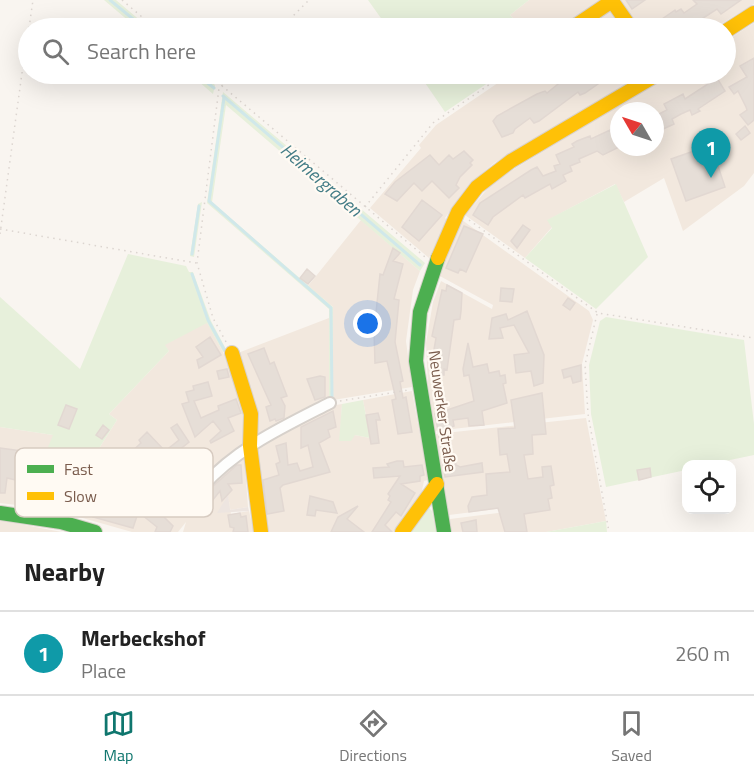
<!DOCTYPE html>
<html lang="en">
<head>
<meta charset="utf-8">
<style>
  :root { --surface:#fff; --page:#f6f6f6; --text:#222; --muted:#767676; --line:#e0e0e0; --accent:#0f766e }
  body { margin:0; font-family:"Titillium Web",sans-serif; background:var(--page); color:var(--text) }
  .controls { position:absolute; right:18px; bottom:18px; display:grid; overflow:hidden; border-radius:12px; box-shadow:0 6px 24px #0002 }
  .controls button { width:54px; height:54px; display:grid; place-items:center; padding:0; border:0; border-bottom:2px solid var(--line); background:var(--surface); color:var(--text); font:30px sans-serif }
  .compass { position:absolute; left:610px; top:102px; width:54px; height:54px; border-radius:50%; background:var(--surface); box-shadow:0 6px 24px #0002; rotate:309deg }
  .you { position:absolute; left:368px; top:324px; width:21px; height:21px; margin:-15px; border:4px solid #fff; border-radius:50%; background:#1a73e8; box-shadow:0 0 0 9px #1a73e833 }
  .badge { display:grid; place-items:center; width:39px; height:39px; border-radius:50%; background:var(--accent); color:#fff; font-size:20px; font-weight:700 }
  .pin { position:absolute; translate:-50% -50px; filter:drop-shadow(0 2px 3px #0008) }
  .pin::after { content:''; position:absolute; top:32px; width:21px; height:18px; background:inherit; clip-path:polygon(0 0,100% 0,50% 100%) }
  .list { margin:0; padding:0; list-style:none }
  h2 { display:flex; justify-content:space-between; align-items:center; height:78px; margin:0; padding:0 24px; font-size:26px }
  h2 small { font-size:20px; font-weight:400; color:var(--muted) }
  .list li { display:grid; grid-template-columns:39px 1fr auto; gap:18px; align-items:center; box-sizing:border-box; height:84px; padding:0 24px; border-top:2px solid var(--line) }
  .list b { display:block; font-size:22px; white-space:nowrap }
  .list p { margin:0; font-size:20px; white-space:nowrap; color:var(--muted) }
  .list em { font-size:20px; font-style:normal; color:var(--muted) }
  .icon { flex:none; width:33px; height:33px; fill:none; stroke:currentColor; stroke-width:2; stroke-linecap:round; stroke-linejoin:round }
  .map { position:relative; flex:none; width:754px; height:532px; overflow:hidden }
  .search { position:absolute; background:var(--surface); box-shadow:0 6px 24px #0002; left:18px; right:18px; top:18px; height:66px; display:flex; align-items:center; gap:15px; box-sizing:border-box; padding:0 21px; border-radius:33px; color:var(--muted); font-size:22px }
  .sheet { height:162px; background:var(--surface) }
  nav { display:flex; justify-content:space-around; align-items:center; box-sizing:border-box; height:84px; border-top:2px solid var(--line); background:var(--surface); font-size:16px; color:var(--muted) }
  nav a { display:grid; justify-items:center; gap:3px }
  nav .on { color:var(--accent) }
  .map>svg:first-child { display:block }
  .residential { fill:#f2e8de; fill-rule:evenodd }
  .industrial { fill:#ede5e0 }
  .green { fill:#e7f0db }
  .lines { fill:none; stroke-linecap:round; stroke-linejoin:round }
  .stream { stroke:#d0e8ea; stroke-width:3 }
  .building { fill:#e6ded7; stroke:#e2d8d2; stroke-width:1.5 }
  .street-casing { stroke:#d7d1cb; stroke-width:14 }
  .fast-casing { stroke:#d9d2cb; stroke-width:16 }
  .slow-casing { stroke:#d9d2cb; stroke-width:16 }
  .path { stroke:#dcd5d0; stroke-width:1.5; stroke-dasharray:1.5 4.5; stroke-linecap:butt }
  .street { stroke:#fefefd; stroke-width:10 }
  .fast { stroke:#4caf50; stroke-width:14 }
  .slow { stroke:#ffc107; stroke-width:14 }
  .labels { text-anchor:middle; stroke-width:4.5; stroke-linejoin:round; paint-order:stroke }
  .street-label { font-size:16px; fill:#7a5c4d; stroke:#fffaf3 }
  .water-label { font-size:18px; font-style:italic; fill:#437c86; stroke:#fffaf3 }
  .key { fill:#fffaf3; stroke:#d7cbc1; stroke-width:1.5 }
  .key-label { font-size:16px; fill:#7a5c4d }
</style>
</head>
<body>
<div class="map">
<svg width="754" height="532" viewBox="0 0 754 532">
  <rect width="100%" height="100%" fill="#f9f5f0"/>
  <path class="residential" d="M529,0H605L567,28H522L510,15Z
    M616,0H754V4L714,28H635Z
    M602,11L618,13L628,28H577Z
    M754,23V173L744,186L683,231L664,178L624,202L615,184L548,220L552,227L525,258L465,215L490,186L511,171L671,74H726V41ZM619,111H655V147H619Z
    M511,74H645L494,163L470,184L445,218L447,220L429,258L370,208L421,148L419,145L436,125Z
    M361,220L420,271L413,290L406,341L412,387L333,400V307L308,286Z
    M462,220L589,311L593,320L582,364L585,414L435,431L428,384L426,343L433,302L441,281L492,309L493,305L438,275Z
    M329,318V401L258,438L256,413L238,353Z
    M207,322L223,352L245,414L244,453L248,507L230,510L228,495L231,514L249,511L254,532H183L186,522L178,532H132L51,509L0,503V427L53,435L70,455L95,497L105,477L98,450L117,420L109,414L169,351L164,345Z
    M412,391L428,480L424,481L421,495L398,532H266L256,444L329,406L342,404L340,440L355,435L370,438L363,400Z
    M586,418L606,521L546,532H452L450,519L514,511L513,507L449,515L436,434Z
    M0,521L14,523L62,532H0Z"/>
  <path class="industrial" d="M228,495L230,510L248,507L249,511L217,513Z"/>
  <path class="green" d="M104,0H116L149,28H137Z
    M368,0H529L510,15L522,28H388Z
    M190,74H202L215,85L213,94Z
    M419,74H501L445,112Z
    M223,92L425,263L420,271L226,105L212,202L333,307V400L329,401V309L207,203Z
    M616,184L648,257L596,309L525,258L552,228L547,220Z
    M202,202L194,257L190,256L198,204Z
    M128,254L186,266L189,272H193L211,321L227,351L223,352L207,323L165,345L169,351L109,414L117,420L98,450L110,472L95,497L66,488L70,456L46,452L53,435L0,427V297L80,369Z
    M606,317L744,340L754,424V455L711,464H686V470L606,487L591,414L589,365L600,321Z
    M363,400L370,438L355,435L351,441H339L342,404Z
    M429,508L432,511L436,532H408Z
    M606,521L607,532H546Z"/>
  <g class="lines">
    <path class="stream" d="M110,0L144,28
      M196,74L214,88
      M223,96L420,265
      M224,98L209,201L331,308L332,397
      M192,254L199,206
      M192,274L208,320L225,351"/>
  </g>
  <path class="building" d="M626,0H645L632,9Z
    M693,0H741L721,14L717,9L688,28H649L675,10L676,12L681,9L684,13L697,4Z
    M754,58V120L748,125L740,115L747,110L746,107L738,91L734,94L729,87L747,77L740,66Z
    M581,74H612L585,93L580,95L578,92L539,121L534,123L530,118L515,129L513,133L502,137L493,121L497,116L537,94L545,91L547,93L568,76L571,81Z
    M717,78L725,91L698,109L700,111L692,115L690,110L681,114L672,119L674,124L659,131L655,116L667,110L664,104L683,94L685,99Z
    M745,126L750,133L741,140L736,134Z
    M619,127V147L603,155L597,151L579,159L580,162L570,166L572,171L563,175L566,181L552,189L550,184L525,198L523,195L493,217L488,225L473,215L480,203L531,170L537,167L543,176L556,171L554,166L560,164L556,155L574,147L572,144L577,141L590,136L591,139L610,130L611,133Z
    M711,145L725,187L686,201L671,159Z
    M464,151L473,160L470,163L472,165L460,177L456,185L459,188L449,198L432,181L422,191L414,183L397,201L385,194L395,182L430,155L439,165L449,155L453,159Z
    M422,200L442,215L419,241L402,227Z
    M523,225L530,230L517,248L511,241Z
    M464,226L483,234L466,272L460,269L458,273L446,268Z
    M393,248L400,253L393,261L403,264L394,299L399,300L395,342L403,381L400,382L403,398L406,397L412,432L398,434L392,400L396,399L387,361L375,363L374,332L380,274L383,275Z
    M307,269L315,276L308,284L300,278Z
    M447,285L462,293L461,311L460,319L454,320L447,370L444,369V375H434V367H431L436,338L432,336L442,290L446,291Z
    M501,288L514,289L512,302L500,301Z
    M568,298L575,303L570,310L563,305Z
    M527,311L544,355L543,383L534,386L531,371L516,373L514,355L529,353L514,325L500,328L503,338L489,339L492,318L506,314L508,320Z
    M210,337L221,355L199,368L197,360L203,357L196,347Z
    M468,343L473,367L487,364L489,373L499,371L500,376L505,375L506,383L503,384L507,403L482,411L484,425L469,426L468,418L453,420L454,426L449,428L451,446L441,447L435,414L474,401L469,375L464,376L463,369Z
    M264,348L270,364L274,362L287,396L281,398L285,406L284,418L276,421L275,419L270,421L266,407L271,405L248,354Z
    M581,365V381L573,383L571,376L564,378L562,370Z
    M227,369L229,377L219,379L217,371Z
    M320,376L325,377V397L315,400L307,379Z
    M208,382L212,396L194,401L201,418L219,410L218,406L236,399L241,413L228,418L234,431L211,443L210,441L221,431L213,421L195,437L182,404L189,402L186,392L194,390L193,386Z
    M542,393L546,434L532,435L533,454L524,455L528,479L543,477L542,467L551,466L554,485L550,486L552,498L548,499L550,510L524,514L527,532H505L498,508L469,512L468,506L472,497L487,495L486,474L510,472L507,454L500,455L498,429L515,428L511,400Z
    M66,405L77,409L69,429L58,425Z
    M333,411L336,427L328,430L330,437L319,443L330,472L283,485L280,488L284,511L267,514L263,480L279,475L276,464L280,462L276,446L286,443L288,465L297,463L300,471L313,467L308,445L301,448V427Z
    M378,413L380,420H376L379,443L371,444L366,415Z
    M177,424L189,442L168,459L176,467L162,478L144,456L136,463L128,455L141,443L139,440L147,432L165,451L179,440L171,428Z
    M103,425L109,430L102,439L96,435Z
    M0,448L36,453L35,465L19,463L16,480L7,478L5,493H0Z
    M397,461H403L404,467L422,465L424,475L420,476V481L401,484L415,493L401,516L396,512L385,525L392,532H372L391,502L388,500L390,496L388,494L400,476L374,478L373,468L389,467L387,464Z
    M455,461L456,465L460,467L482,463L483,472L445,477L443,463Z
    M237,465H241L242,483L228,484L232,490L222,501L220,491L212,501L206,497L212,487Z
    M650,468L651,477L639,480L637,470Z
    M110,473L119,482L113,488L127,498L126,502L132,514L137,516L133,528L93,517L101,486Z
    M310,496L333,502L337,513L316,510L315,516L307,515Z
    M152,505L173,526L170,532H155L157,527L142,515Z
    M358,506L347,519L364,532H331L338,517Z
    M240,513L241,517L246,516L248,532H233L234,528L230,527L228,515Z
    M476,520L477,532H463L461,523Z"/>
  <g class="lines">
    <defs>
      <path id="street" d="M504,75L506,74
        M202,487C237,448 283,427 330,403"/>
      <path id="fast" d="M438,258L420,312L416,361L444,532
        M0,513L61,522L95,532"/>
      <path id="slow" d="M572,28L612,1L631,28
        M726,31L754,13
        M438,258L458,212L477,187L511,161L658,74
        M232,353L251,414L250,446L261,532
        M402,532L437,484"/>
    </defs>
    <use href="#street" class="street-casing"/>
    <use href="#fast" class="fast-casing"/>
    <use href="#slow" class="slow-casing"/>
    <path class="path" d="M122,0L155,28
      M29,28L33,0
      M281,28L309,0
      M208,74L425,257
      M365,207L433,123L496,80
      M469,220L598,313L754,338
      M0,229L196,263
      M0,234L28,29
      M597,314L585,365L588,414L609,532
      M226,342L213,318L197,263L219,88L237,74
      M340,401L409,390"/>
    <use href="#street" class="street"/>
    <use href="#fast" class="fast"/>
    <use href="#slow" class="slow"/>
  </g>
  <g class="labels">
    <g class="street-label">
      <text transform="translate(443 411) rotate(82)" y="6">Neuwerker Straße</text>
    </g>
    <g class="water-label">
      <text transform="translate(321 180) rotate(41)" y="6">Heimergraben</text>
    </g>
  </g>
  <rect x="15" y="448" width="198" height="69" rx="9" class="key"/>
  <rect x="27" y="465" width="27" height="8" fill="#4caf50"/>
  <rect x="27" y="492" width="27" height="8" fill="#ffc107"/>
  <g class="key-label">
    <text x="64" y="475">Fast</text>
    <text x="64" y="502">Slow</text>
  </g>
</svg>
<div class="controls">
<button><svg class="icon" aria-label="locate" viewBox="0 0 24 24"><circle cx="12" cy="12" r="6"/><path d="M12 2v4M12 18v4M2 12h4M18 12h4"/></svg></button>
</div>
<svg class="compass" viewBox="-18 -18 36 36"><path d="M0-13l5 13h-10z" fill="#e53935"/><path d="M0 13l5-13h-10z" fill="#767676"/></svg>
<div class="you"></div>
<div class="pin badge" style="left:711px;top:178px;background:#0f9aa8">1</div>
<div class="search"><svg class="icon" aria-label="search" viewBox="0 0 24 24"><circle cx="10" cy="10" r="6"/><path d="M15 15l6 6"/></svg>Search here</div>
</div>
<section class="sheet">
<h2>Nearby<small></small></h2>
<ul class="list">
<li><span class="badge" style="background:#0f9aa8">1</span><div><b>Merbeckshof</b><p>Place</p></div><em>260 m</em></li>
</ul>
</section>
<nav>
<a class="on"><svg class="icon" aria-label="map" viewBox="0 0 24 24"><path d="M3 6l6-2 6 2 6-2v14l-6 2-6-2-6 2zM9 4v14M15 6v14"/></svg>Map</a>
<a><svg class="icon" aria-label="directions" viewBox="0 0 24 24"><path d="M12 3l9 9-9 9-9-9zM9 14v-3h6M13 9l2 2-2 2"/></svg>Directions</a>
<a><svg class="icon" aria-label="saved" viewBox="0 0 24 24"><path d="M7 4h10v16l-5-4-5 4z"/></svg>Saved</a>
</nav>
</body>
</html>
